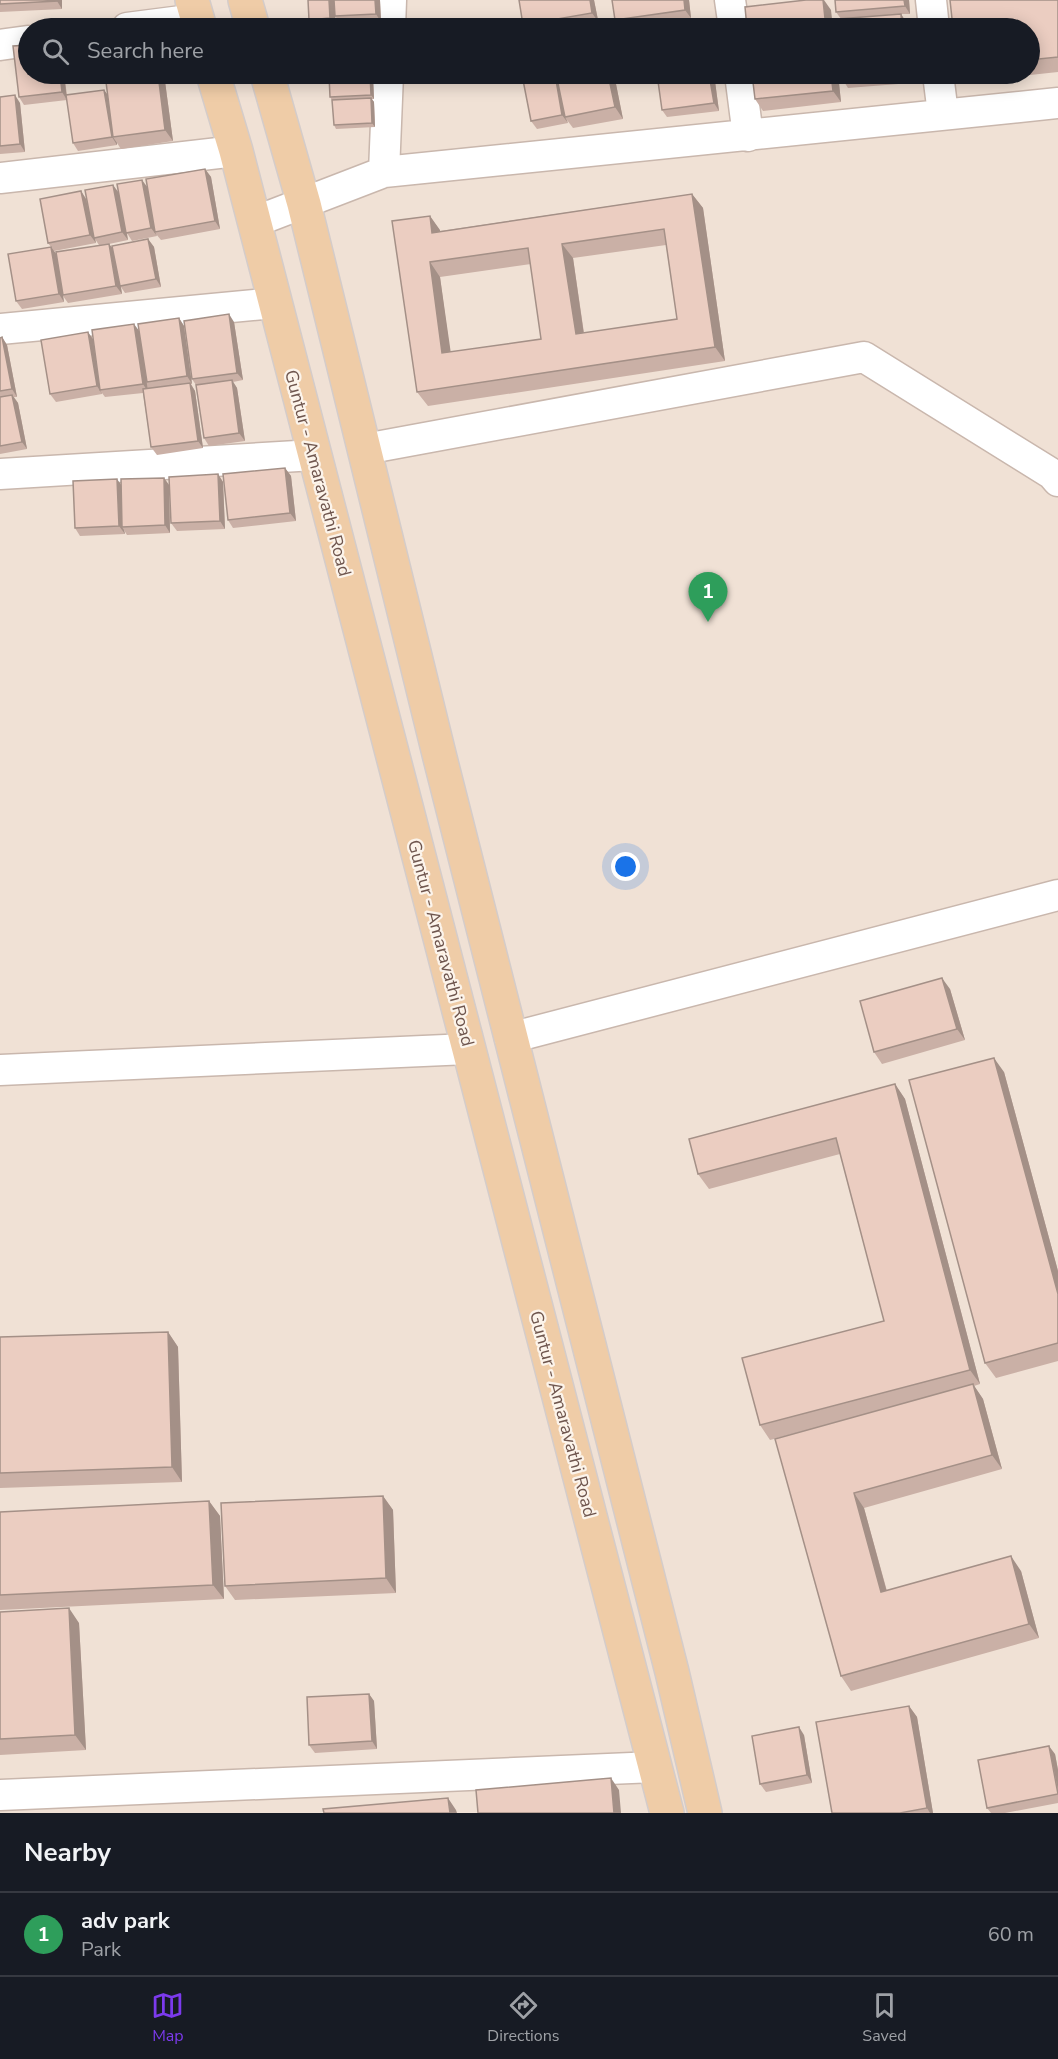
<!DOCTYPE html>
<html lang="en">
<head>
<meta charset="utf-8">
<style>
  :root { --surface:#171b24; --page:#242831; --text:#f1f3f6; --muted:#9ea1a6; --line:#363941; --accent:#7c3aed }
  body { margin:0; font-family:"Nunito Sans",sans-serif; background:var(--page); color:var(--text) }
  .you { position:absolute; left:626px; top:867px; width:21px; height:21px; margin:-15px; border:4px solid #fff; border-radius:50%; background:#1a73e8; box-shadow:0 0 0 9px #1a73e833 }
  .badge { display:grid; place-items:center; width:39px; height:39px; border-radius:50%; background:var(--accent); color:#fff; font-size:20px; font-weight:700 }
  .pin { position:absolute; translate:-50% -50px; filter:drop-shadow(0 2px 3px #0008) }
  .pin::after { content:''; position:absolute; top:32px; width:21px; height:18px; background:inherit; clip-path:polygon(0 0,100% 0,50% 100%) }
  .list { margin:0; padding:0; list-style:none }
  h2 { display:flex; justify-content:space-between; align-items:center; height:78px; margin:0; padding:0 24px; font-size:26px }
  h2 small { font-size:20px; font-weight:400; color:var(--muted) }
  .list li { display:grid; grid-template-columns:39px 1fr auto; gap:18px; align-items:center; box-sizing:border-box; height:84px; padding:0 24px; border-top:2px solid var(--line) }
  .list b { display:block; font-size:22px; white-space:nowrap }
  .list p { margin:0; font-size:20px; white-space:nowrap; color:var(--muted) }
  .list em { font-size:20px; font-style:normal; color:var(--muted) }
  .icon { flex:none; width:33px; height:33px; fill:none; stroke:currentColor; stroke-width:2; stroke-linecap:round; stroke-linejoin:round }
  .map { position:relative; flex:none; width:1058px; height:1813px; overflow:hidden }
  .search { position:absolute; background:var(--surface); box-shadow:0 3px 15px #0003; left:18px; right:18px; top:18px; height:66px; display:flex; align-items:center; gap:15px; box-sizing:border-box; padding:0 21px; border-radius:33px; color:var(--muted); font-size:22px }
  .sheet { height:162px; background:var(--surface) }
  nav { display:flex; justify-content:space-around; align-items:center; box-sizing:border-box; height:84px; border-top:2px solid var(--line); background:var(--surface); font-size:16px; color:var(--muted) }
  nav a { display:grid; justify-items:center; gap:3px }
  nav .on { color:var(--accent) }
  .map>svg:first-child { display:block }
  .residential { fill:#f0e1d5; fill-rule:evenodd }
  .lines { fill:none; stroke-linecap:round; stroke-linejoin:round }
  .minor-casing { stroke:#c9b7ad; stroke-width:33 }
  .primary-casing { stroke:#d4ccca; stroke-width:36 }
  .minor { stroke:#fff; stroke-width:30 }
  .primary { stroke:#efcca7; stroke-width:33 }
  .wall { fill:#cab0a6; fill-rule:evenodd }
  .shaded-wall { fill:#a49087 }
  .building { fill:#ebcdc1; stroke:#a49087; stroke-width:1.5; fill-rule:evenodd }
  .labels { text-anchor:middle; stroke-width:4.5; stroke-linejoin:round; paint-order:stroke }
  .street-label { font-size:18px; fill:#6f564e; stroke:#fcf4eb }
</style>
</head>
<body>
<div class="map">
<svg width="1058" height="1813" viewBox="0 0 1058 1813">
  <rect width="100%" height="100%" fill="#f9efe6"/>
  <path class="residential" d="M0,0H1058V1813H0ZM28,28H1030V74H28Z"/>
  <g class="lines">
    <defs>
      <path id="minor" d="M730,0L734,28
        M931,0L934,28
        M127,28L197,19
        M390,28L391,0
        M0,45L28,41
        M740,74L748,136
        M938,74L943,114
        M384,172L388,74
        M0,178L236,151
        M254,222L384,172L1058,103
        M0,329L274,303
        M365,449L864,357L1052,474L1058,481
        M0,474L314,455
        M510,1038L1058,895
        M0,1070L468,1049
        M0,1795L655,1767"/>
      <path id="primary" d="M192,0L200,28
        M245,0L253,28
        M213,74L236,151L667,1813
        M267,74L304,204L440,758L672,1672L705,1813"/>
    </defs>
    <use href="#minor" class="minor-casing"/>
    <use href="#primary" class="primary-casing"/>
    <use href="#minor" class="minor"/>
    <use href="#primary" class="primary"/>
  </g>
  <path class="wall" d="M0,0H62V9L0,12Z
    M334,0H380L381,22L341,24L335,16L336,26L314,28L309,20Z
    M519,0H594L598,20L604,28H526L523,25Z
    M612,0H689L691,18L620,28L615,20Z
    M835,0H909L910,14H901L906,22L907,28H839L841,19L836,12Z
    M1058,0V72L967,82L961,74H1029V28Z
    M64,74L67,95L104,90L107,94L164,74L173,141L121,149L117,143V145L78,151L73,143L67,100L24,105L19,97Z
    M521,74H614L623,119L573,128L567,120L568,123L537,129L531,121L525,79Z
    M714,74L719,111L667,117L662,110Z
    M838,74L841,102L763,111L755,99Z
    M910,74L911,83L848,88L843,80Z
    M373,77L374,99H372L374,102L375,127L336,129L334,125L332,100L330,97Z
    M0,97L20,103L25,152L0,154Z
    M205,169L211,177L220,229L161,240L156,234L157,236L132,241L127,233L128,240L109,244L112,248L148,239L154,247L161,287L125,293L121,287L122,294L68,303L63,296L64,302L22,309L16,301L51,247L48,243L81,191L86,199L147,186ZM95,239L99,245L56,254L54,251L96,243Z
    M692,194L703,208L725,361L428,406L417,392L430,216L440,231ZM666,245L677,319L584,333L573,258ZM531,264L541,339L450,352L440,277Z
    M179,318L184,326L192,384H191L195,391L203,448L157,455L151,447L143,393L105,397L102,393V394L56,402L50,394L93,339L139,331Z
    M234,322L243,380L233,382L237,388L245,441L209,446L204,438L196,385L192,379Z
    M2,337L7,345L17,397H14L18,403L27,449L0,454V338Z
    M285,468L291,476L296,521L233,528L228,520Z
    M218,474L223,482L225,529L177,531L171,523Z
    M164,478L169,485L170,533L127,535L124,530L125,534L80,536L75,528L121,485Z
    M950,989L965,1040L882,1064L874,1052Z
    M1004,1072L1058,1271V1361L996,1378L985,1363Z
    M895,1084L905,1099L980,1384L974,1386L983,1399L1002,1469L864,1508L887,1591L1021,1571L1039,1638L851,1691L841,1676L829,1424L770,1440L760,1425L884,1321L840,1154L709,1189L698,1174Z
    M168,1332L178,1347L182,1482L0,1488V1337Z
    M383,1496L393,1510L396,1593L235,1600L225,1586Z
    M209,1501L220,1516L224,1599L0,1610V1512Z
    M0,1612L79,1623L86,1750L0,1755Z
    M369,1694L374,1701L377,1749L315,1753L309,1745Z
    M909,1706L917,1717L933,1813H832Z
    M804,1735L812,1783L766,1792L760,1784Z
    M1055,1754L1058,1770V1803L1005,1813H991L987,1808Z"/>
  <path class="shaded-wall" d="M56,0H62V9L57,1Z
    M329,0H334L336,26L330,18Z
    M375,0H380L381,22L376,14Z
    M590,0H594L598,20L604,28H599L597,20L592,13Z
    M684,0H689L691,18L685,10Z
    M823,0H824L831,10L833,28H826Z
    M904,0H909L910,14L905,6Z
    M901,14L906,22L907,28H902Z
    M60,74H64L67,100L62,92Z
    M158,74H164L173,141L165,130Z
    M370,74L373,77L374,99L371,95Z
    M555,74L560,81L565,117L568,123L562,115Z
    M608,74H614L623,119L615,107Z
    M709,74H714L719,111L714,103Z
    M831,74H838L841,102L833,91Z
    M905,74H910L911,83L905,75Z
    M104,90L110,98L113,137L117,143V145L112,137Z
    M15,95L20,103L25,152L20,144Z
    M371,98L374,102L375,127L372,123Z
    M205,169L211,177L220,229L215,221Z
    M142,180L148,188L155,232L157,236L151,228Z
    M113,185L119,193L128,240L122,232Z
    M81,191L86,199L96,243L90,235Z
    M692,194L703,208L725,361L715,347Z
    M430,216L440,230L442,247L432,233Z
    M148,239L154,247L161,287L156,279Z
    M109,244L115,251L122,294L116,286Z
    M562,244L573,258L586,349L576,334Z
    M51,247L57,255L64,302L59,294Z
    M430,262L440,277L453,368L442,353Z
    M229,314L234,322L243,380L237,373Z
    M179,318L184,326L192,384L187,376Z
    M134,324L140,332L148,392L143,384Z
    M88,332L93,339L100,390L102,394L97,386Z
    M2,337L7,345L17,397L12,389Z
    M232,380L237,388L245,441L239,433Z
    M190,383L195,391L203,448L198,441Z
    M12,395L18,403L27,449L22,442Z
    M285,468L291,476L296,521L290,513Z
    M218,474L223,482L225,529L220,521Z
    M164,478L169,485L170,533L165,525Z
    M117,479L122,486V527L124,530L125,534L119,526Z
    M942,978L950,989L965,1040L957,1029Z
    M994,1058L1004,1072L1058,1271V1294Z
    M895,1084L905,1099L980,1384L970,1370Z
    M168,1332L178,1347L182,1482L172,1467Z
    M973,1384L983,1399L1002,1469L992,1455Z
    M854,1493L864,1508L891,1607L881,1592Z
    M383,1496L393,1510L396,1593L386,1578Z
    M209,1501L220,1516L224,1599L213,1585Z
    M1011,1556L1021,1571L1039,1638L1029,1624Z
    M69,1608L79,1623L86,1750L75,1735Z
    M369,1694L374,1701L377,1749L372,1741Z
    M909,1706L917,1717L933,1813H930L927,1808Z
    M799,1727L804,1735L812,1783L807,1775Z
    M1049,1746L1055,1754L1058,1770V1790Z
    M611,1778L619,1790L621,1813H614Z
    M448,1798L456,1810L457,1813H450Z"/>
  <path class="building" d="M0,0H56L57,1L0,4Z
    M308,0H329L330,18L309,20Z
    M334,0H375L376,14L335,16Z
    M519,0H590L592,13L523,25Z
    M612,0H684L685,10L615,20Z
    M806,0H823L826,28H747L745,7Z
    M835,0H904L905,6L836,12Z
    M950,0H1058V57L1029,60V28H953Z
    M901,14L902,28H839L838,19Z
    M597,19L599,28H549Z
    M28,45V74H60L62,92L19,97L13,46Z
    M105,74H158L165,130L113,137Z
    M370,74L371,95L330,97L329,75Z
    M555,74L562,115L531,121L523,80Z
    M556,74H608L615,107L565,117Z
    M657,74H709L714,103L662,110Z
    M752,74H831L833,91L755,99Z
    M842,74H905V75L843,80Z
    M104,90L112,137L73,143L66,95Z
    M15,95L20,144L0,146V97Z
    M371,98L372,123L334,125L332,100Z
    M205,169L215,221L155,232L146,179Z
    M142,180L151,228L126,233L117,184Z
    M113,185L122,232L94,238L85,190Z
    M81,191L90,235L48,243L40,199Z
    M692,194L715,347L417,392L392,221L430,216L432,233ZM664,229L677,319L576,334L562,244ZM528,248L541,339L442,353L430,262Z
    M148,239L156,279L120,286L112,246Z
    M109,244L116,286L63,295L56,252Z
    M51,247L59,294L16,301L8,254Z
    M229,314L237,373L192,379L184,321Z
    M179,318L187,376L147,382L138,324Z
    M134,324L143,384L100,390L92,330Z
    M88,332L97,386L50,394L41,340Z
    M2,337L12,389L0,391V338Z
    M232,380L239,433L204,438L196,385Z
    M190,383L198,441L151,447L143,389Z
    M12,395L22,442L0,446V397Z
    M285,468L290,513L228,520L223,474Z
    M218,474L220,521L171,523L169,477Z
    M164,478L165,525L122,527L121,479Z
    M117,479L119,526L75,528L73,481Z
    M942,978L957,1029L874,1052L860,1001Z
    M994,1058L1058,1294V1343L985,1363L909,1080Z
    M895,1084L970,1370L760,1425L742,1358L884,1321L836,1138L698,1174L689,1139Z
    M168,1332L172,1467L0,1473V1337Z
    M973,1384L992,1455L854,1493L881,1592L1011,1556L1029,1624L841,1676L775,1439Z
    M383,1496L386,1578L225,1586L221,1503Z
    M209,1501L213,1585L0,1595V1512Z
    M69,1608L75,1735L0,1739V1612Z
    M369,1694L372,1741L309,1745L307,1697Z
    M909,1706L927,1808L900,1813H832L816,1722Z
    M799,1727L807,1775L760,1784L752,1736Z
    M1049,1746L1058,1794L987,1808L978,1760Z
    M611,1778L614,1813H478L476,1790Z
    M448,1798L450,1813H324L323,1809Z"/>
  <g class="labels">
    <g class="street-label">
      <text transform="translate(318 473) rotate(75)" y="6">Guntur - Amaravathi Road</text>
      <text transform="translate(441 943) rotate(75)" y="6">Guntur - Amaravathi Road</text>
      <text transform="translate(563 1414) rotate(75)" y="6">Guntur - Amaravathi Road</text>
    </g>
  </g>
</svg>
<div class="you"></div>
<div class="pin badge" style="left:708px;top:622px;background:#2e9e5b">1</div>
<div class="search"><svg class="icon" aria-label="search" viewBox="0 0 24 24"><circle cx="10" cy="10" r="6"/><path d="M15 15l6 6"/></svg>Search here</div>
</div>
<section class="sheet">
<h2>Nearby<small></small></h2>
<ul class="list">
<li><span class="badge" style="background:#2e9e5b">1</span><div><b>adv park</b><p>Park</p></div><em>60 m</em></li>
</ul>
</section>
<nav>
<a class="on"><svg class="icon" aria-label="map" viewBox="0 0 24 24"><path d="M3 6l6-2 6 2 6-2v14l-6 2-6-2-6 2zM9 4v14M15 6v14"/></svg>Map</a>
<a><svg class="icon" aria-label="directions" viewBox="0 0 24 24"><path d="M12 3l9 9-9 9-9-9zM9 14v-3h6M13 9l2 2-2 2"/></svg>Directions</a>
<a><svg class="icon" aria-label="saved" viewBox="0 0 24 24"><path d="M7 4h10v16l-5-4-5 4z"/></svg>Saved</a>
</nav>
</body>
</html>
